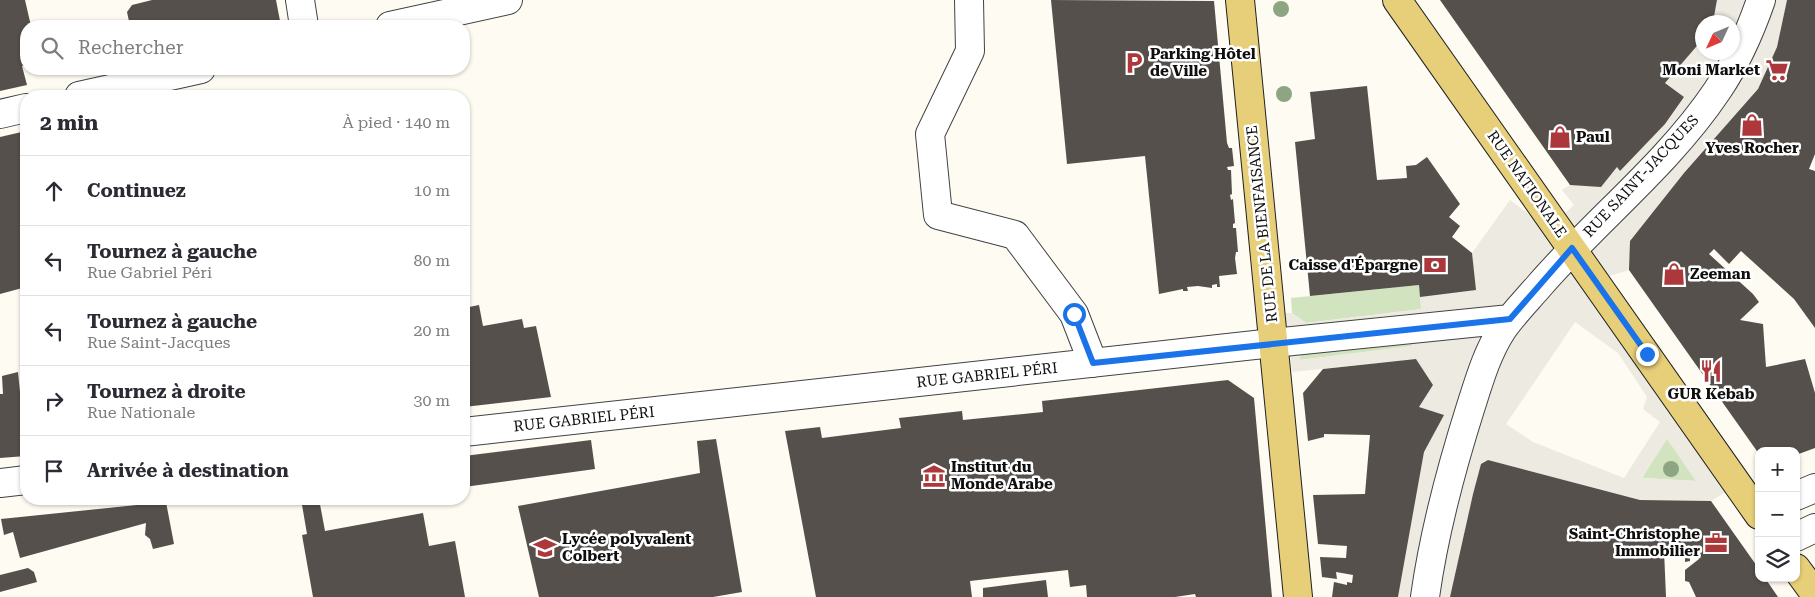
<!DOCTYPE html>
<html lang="fr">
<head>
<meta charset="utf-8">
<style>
  :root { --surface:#fff; --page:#f7f7f7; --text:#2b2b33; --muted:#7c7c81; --line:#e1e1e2 }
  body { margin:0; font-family:"Roboto Serif",serif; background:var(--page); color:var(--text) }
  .controls { position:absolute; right:15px; bottom:15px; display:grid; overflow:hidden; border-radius:10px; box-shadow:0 1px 4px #0004 }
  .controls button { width:45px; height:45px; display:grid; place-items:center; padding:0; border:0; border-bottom:1px solid var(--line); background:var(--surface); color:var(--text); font:25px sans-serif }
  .compass { position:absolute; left:1695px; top:15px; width:45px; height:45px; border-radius:50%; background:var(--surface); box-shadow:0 1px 4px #0004; rotate:226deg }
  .stop { position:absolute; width:15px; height:15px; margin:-11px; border:4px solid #1a73e8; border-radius:50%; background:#fff }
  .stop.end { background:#1a73e8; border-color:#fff; box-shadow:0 1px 5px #0008 }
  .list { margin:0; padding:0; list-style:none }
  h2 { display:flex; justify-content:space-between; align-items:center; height:65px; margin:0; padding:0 20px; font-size:21px }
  h2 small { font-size:16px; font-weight:400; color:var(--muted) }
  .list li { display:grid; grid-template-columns:32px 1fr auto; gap:15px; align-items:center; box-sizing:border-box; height:70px; padding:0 20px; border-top:1px solid var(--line) }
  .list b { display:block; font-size:19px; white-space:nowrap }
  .list p { margin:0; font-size:16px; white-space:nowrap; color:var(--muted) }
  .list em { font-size:16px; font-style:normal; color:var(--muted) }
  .icon { flex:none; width:28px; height:28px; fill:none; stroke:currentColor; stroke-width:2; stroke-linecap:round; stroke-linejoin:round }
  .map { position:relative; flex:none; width:1815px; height:597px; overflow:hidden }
  .search { position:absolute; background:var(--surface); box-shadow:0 1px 4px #0004; left:20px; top:20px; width:450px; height:55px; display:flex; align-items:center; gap:12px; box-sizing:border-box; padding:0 18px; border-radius:20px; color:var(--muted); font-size:19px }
  .panel { position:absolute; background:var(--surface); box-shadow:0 1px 4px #0004; left:20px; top:90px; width:450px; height:415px; border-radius:20px }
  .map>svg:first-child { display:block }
  .green { fill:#d2e4bf }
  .plaza { fill:#edeae1; fill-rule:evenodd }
  .building { fill:#56504c }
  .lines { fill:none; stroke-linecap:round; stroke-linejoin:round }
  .minor-casing { stroke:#424242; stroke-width:30 }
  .major-casing { stroke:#202020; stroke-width:30 }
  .minor { stroke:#fff; stroke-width:28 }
  .major { stroke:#e7ce78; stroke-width:28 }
  .tree { fill:#8da582 }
  .route { stroke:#1a73e8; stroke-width:6 }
  .labels { text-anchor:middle; stroke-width:5; stroke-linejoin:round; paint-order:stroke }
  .poi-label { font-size:15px; font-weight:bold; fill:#0f0f0f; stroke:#fff; text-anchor:start }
  .street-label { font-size:15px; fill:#0f0f0f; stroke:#fff }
</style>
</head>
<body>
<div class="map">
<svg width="1815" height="597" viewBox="0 0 1815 597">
  <rect width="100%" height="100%" fill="#fdfbf2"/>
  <path class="green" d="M1419,285L1422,309L1306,323L1292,313L1291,298Z
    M1412,339L1413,346L1300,360L1299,352Z
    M1667,438L1696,481L1642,478Z"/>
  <path class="plaza" d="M1717,0H1787L1777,47L1758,89L1631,239L1629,270L1606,277L1563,215L1574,205L1562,190L1570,185L1601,186L1617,167L1620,170L1665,124L1684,97L1665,83L1702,40V52H1732V22H1713Z
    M1510,200L1547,228L1729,490L1711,501L1640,500L1488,460L1481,464L1473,494L1450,597H1398L1424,452L1443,415L1419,407L1433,385L1416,359L1292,372L1285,313H1292L1306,323L1421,309L1420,297L1472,253ZM1407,314L1408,322L1298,327ZM1575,322L1618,353L1647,397L1643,409L1660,422L1624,478L1533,442L1506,424ZM1412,339V346L1300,360L1299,353ZM1667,439L1696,481L1642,478Z"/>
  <path class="building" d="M0,0H25L31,26H26V65L22,66L27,85L0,91Z
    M152,0H276L281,26H130L127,12L132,5Z
    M1051,0L1214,1L1227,143L1229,148H1232L1234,166L1227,167L1228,170H1231L1232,194L1230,195L1231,200L1233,199L1235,223L1233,224V228H1236L1238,252H1236L1235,258L1237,274L1219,276L1220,287H1217V284L1212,285V288L1198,286L1187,287L1188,291H1183V289L1159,294L1145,156L1067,164Z
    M1440,0H1717L1713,22H1702V40L1665,83L1684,97L1665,124L1620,171L1617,167L1601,187L1570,185Z
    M1787,0H1815V154L1809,169L1815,171V328L1794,299L1741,251L1729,264L1714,249L1709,254L1753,294L1759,302L1740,320L1763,324L1766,367L1805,359L1815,393V448L1796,455V451H1759V454L1629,270L1630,241L1684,173L1758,89L1777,47Z
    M1367,86L1377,180L1407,178L1406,166L1416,165L1427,157L1460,204L1449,217L1460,226L1452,237L1472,253L1476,290L1420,297L1419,285L1310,296L1295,142L1315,139L1310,92Z
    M26,131V287L0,294V137Z
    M479,305L483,326L522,319L524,328L536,326L551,397L464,407V345L470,343L464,308Z
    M1416,359L1433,385L1419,407L1444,415L1424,452L1398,597H1332L1334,582L1347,585V582L1352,583L1353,575L1336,572L1337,579L1322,577L1320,557L1346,558L1347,546L1318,544L1313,495L1365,494L1370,435L1324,434V437L1308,441L1303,393L1323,369Z
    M18,372L20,392H26V456L0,458V394H3L2,376Z
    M1228,380L1254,398L1272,597H1196L1195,594L1175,597H1087L1086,585L1070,587L1068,570L970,581L972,597H816L785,431L820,427L822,438L901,428L899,418L962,411L963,420L1043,412L1042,401Z
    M716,439L742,592L713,597H539L518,506L700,473L697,441Z
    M591,440L595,469L464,487V456Z
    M1488,460L1640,500L1711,501L1759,569V578H1765L1778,597H1696L1689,582L1685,581V570L1699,559L1693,551L1690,553V561L1685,562V549L1664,550L1666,597H1450L1473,494L1481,464Z
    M301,499H319L325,531L423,513L429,546L455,541L465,597H313L302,535L307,534Z
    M166,502L174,544L153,549L150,539L145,535L146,523L20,558L13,532L4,535L1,519Z
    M28,568L34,572L37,582L0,592V575Z
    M1046,580L1048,597H983V588Z"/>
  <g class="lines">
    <defs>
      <path id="minor" d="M300,0L304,26
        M969,0L970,51L930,134L938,215L1015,235L1074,314L1093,363
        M390,26L508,0
        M79,96L201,69
        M0,114L26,108
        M464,432L1273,343L1510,319
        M0,483L26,480
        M1796,496L1815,488
        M1796,537L1815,528
        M1425,597C1434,532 1451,469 1471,406C1479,381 1487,353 1502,330C1513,314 1526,301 1539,286C1596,220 1668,164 1717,91C1736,63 1750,32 1761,0"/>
      <path id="major" d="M1240,0L1298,597
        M1397,0L1759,515
        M1796,568L1815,594"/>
    </defs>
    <use href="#minor" class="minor-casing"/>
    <use href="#major" class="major-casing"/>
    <use href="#minor" class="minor"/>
    <use href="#major" class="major"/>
  </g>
  <g class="tree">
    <circle cx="1281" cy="9" r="8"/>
    <circle cx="1284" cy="94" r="8"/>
    <circle cx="1671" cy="469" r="8"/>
  </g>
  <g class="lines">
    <path class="route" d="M1074,314L1093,363L1510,319L1572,248L1647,354"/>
  </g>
  <defs>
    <symbol id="parking-bare" viewBox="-9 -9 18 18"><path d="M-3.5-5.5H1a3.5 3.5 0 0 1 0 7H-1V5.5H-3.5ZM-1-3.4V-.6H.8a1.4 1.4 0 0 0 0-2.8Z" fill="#ad383c" stroke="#fff" stroke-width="2.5" paint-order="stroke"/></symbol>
    <symbol id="supermarket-bare" viewBox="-9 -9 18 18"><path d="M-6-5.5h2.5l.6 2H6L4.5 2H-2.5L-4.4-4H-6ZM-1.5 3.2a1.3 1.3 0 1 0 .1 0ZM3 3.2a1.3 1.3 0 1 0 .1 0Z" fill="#ad383c" stroke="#fff" stroke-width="2.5" paint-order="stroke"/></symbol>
    <symbol id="shop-bare" viewBox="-9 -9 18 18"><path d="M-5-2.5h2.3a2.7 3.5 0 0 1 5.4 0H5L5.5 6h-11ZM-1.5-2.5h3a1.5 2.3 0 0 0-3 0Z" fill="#ad383c" stroke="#fff" stroke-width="2.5" paint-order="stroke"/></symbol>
    <symbol id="bank-bare" viewBox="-9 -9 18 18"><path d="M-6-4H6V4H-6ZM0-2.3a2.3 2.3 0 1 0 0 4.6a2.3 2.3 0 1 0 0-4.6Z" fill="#ad383c" stroke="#fff" stroke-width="2.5" paint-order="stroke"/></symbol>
    <symbol id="restaurant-bare" viewBox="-9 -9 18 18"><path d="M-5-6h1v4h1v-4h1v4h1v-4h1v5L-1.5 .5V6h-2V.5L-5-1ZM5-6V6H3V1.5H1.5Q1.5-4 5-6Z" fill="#ad383c" stroke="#fff" stroke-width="2.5" paint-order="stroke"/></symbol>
    <symbol id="museum-bare" viewBox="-9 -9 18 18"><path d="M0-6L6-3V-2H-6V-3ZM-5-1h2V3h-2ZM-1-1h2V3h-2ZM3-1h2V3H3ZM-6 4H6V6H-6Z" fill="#ad383c" stroke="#fff" stroke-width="2.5" paint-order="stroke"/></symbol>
    <symbol id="office-bare" viewBox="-9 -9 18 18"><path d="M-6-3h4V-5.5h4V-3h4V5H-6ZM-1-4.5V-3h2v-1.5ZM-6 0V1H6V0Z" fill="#ad383c" stroke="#fff" stroke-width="2.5" paint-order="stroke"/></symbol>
    <symbol id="school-bare" viewBox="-9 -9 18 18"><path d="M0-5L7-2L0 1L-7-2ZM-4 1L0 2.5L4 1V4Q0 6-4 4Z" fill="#ad383c" stroke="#fff" stroke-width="2.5" paint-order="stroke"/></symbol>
  </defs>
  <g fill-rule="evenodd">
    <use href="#parking-bare" x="1118" y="47" width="32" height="32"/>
    <use href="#supermarket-bare" x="1761" y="54" width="32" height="32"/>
    <use href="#shop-bare" x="1736" y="109" width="32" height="32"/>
    <use href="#shop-bare" x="1544" y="121" width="32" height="32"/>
    <use href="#bank-bare" x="1419" y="249" width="32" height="32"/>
    <use href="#shop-bare" x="1658" y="258" width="32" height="32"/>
    <use href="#restaurant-bare" x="1695" y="355" width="32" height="32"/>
    <use href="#museum-bare" x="918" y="460" width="32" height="32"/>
    <use href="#office-bare" x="1700" y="527" width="32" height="32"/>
    <use href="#school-bare" x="529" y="532" width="32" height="32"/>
  </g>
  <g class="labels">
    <g class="poi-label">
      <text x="1150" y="59">Parking Hôtel<tspan x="1150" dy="17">de Ville</tspan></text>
      <text x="1760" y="75" text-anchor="end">Moni Market</text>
      <text x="1576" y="142">Paul</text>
      <text x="1752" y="153" text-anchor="middle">Yves Rocher</text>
      <text x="1418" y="270" text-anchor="end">Caisse d'Épargne</text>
      <text x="1690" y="279">Zeeman</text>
      <text x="1711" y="399" text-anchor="middle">GUR Kebab</text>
      <text x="951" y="472">Institut du<tspan x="951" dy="17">Monde Arabe</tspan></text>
      <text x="1700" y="539" text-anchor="end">Saint-Christophe<tspan x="1700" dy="17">Immobilier</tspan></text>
      <text x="562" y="544">Lycée polyvalent<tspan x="562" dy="17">Colbert</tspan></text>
    </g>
    <g class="street-label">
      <text transform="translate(1641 176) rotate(-47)" y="5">RUE SAINT-JACQUES</text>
      <text transform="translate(1527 184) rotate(55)" y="5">RUE NATIONALE</text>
      <text transform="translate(1262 224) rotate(-96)" y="5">RUE DE LA BIENFAISANCE</text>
      <text transform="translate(987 375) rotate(-6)" y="5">RUE GABRIEL PÉRI</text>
      <text transform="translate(584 419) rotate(-6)" y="5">RUE GABRIEL PÉRI</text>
    </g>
  </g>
</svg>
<div class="controls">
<button>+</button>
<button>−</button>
<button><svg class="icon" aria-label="layers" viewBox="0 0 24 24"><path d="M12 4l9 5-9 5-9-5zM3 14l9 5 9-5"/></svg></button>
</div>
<svg class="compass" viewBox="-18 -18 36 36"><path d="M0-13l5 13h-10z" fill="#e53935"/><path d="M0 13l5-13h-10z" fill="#7c7c81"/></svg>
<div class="stop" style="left:1074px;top:314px"></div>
<div class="stop end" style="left:1647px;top:354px"></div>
<div class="search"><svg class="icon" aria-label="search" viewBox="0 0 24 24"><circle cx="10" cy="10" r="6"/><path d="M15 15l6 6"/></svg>Rechercher</div>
<section class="panel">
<h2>2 min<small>À pied · 140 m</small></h2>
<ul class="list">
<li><svg class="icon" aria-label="ahead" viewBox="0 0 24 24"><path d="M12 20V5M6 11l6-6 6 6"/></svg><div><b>Continuez</b></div><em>10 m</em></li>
<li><svg class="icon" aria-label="left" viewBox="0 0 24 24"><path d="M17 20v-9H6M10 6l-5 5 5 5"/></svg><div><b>Tournez à gauche</b><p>Rue Gabriel Péri</p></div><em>80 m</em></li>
<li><svg class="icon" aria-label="left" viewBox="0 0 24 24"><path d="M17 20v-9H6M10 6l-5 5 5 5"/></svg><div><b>Tournez à gauche</b><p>Rue Saint-Jacques</p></div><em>20 m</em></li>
<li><svg class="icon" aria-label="right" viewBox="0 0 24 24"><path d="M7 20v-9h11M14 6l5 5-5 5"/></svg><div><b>Tournez à droite</b><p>Rue Nationale</p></div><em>30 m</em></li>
<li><svg class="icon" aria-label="arrive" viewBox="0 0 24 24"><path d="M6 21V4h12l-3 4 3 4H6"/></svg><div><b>Arrivée à destination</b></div></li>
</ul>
</section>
</div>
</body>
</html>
